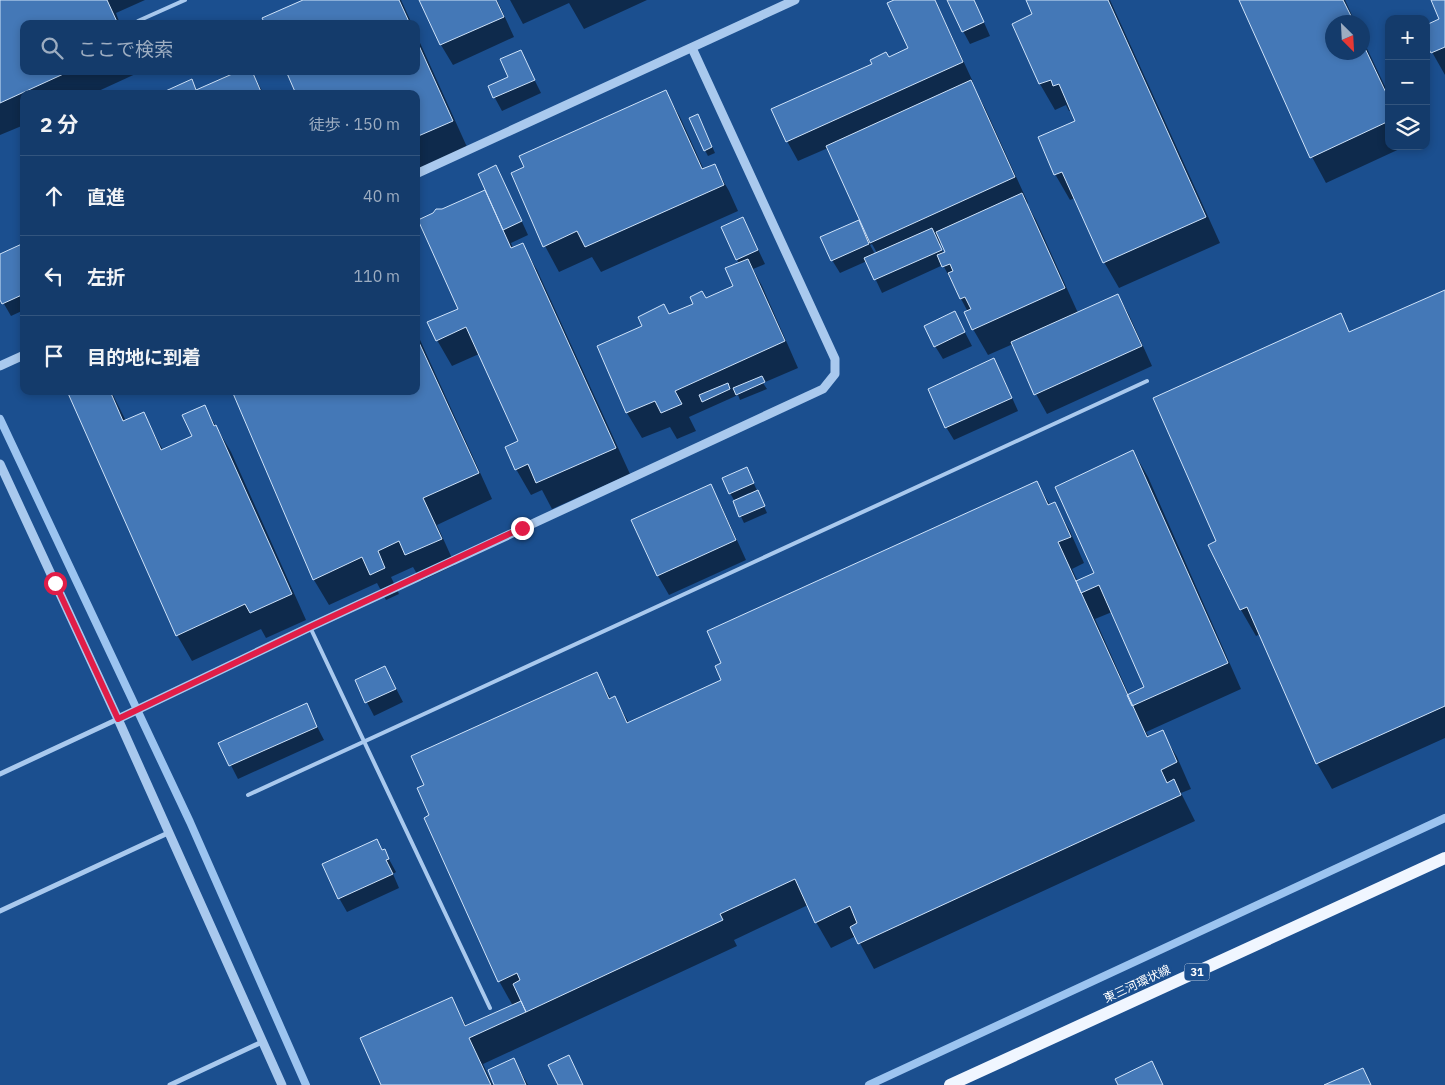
<!DOCTYPE html>
<html lang="ja">
<head>
<meta charset="utf-8">
<style>
  :root { --surface:#143b6b; --page:#1d4271; --text:#f1f3f6; --muted:#9dadc1; --line:#33557e }
  body { margin:0; font-family:"IBM Plex Sans","Noto Sans JP",sans-serif; background:var(--page); color:var(--text) }
  .controls { position:absolute; right:15px; top:15px; display:grid; overflow:hidden; border-radius:10px; box-shadow:0 2px 8px #0003 }
  .controls button { width:45px; height:45px; display:grid; place-items:center; padding:0; border:0; border-bottom:1px solid var(--line); background:var(--surface); color:var(--text); font:25px sans-serif }
  .compass { position:absolute; left:1325px; top:15px; width:45px; height:45px; border-radius:50%; background:var(--surface); box-shadow:0 2px 8px #0003; rotate:156deg }
  .stop { position:absolute; width:15px; height:15px; margin:-11px; border:4px solid #e11d48; border-radius:50%; background:#fff }
  .stop.end { background:#e11d48; border-color:#fff; box-shadow:0 1px 5px #0008 }
  .list { margin:0; padding:0; list-style:none }
  h2 { display:flex; justify-content:space-between; align-items:center; height:65px; margin:0; padding:0 20px; font-size:21px }
  h2 small { font-size:16px; font-weight:400; color:var(--muted) }
  .list li { display:grid; grid-template-columns:32px 1fr auto; gap:15px; align-items:center; box-sizing:border-box; height:80px; padding:0 20px; border-top:1px solid var(--line) }
  .list b { display:block; font-size:19px; white-space:nowrap }
  .list em { font-size:16px; font-style:normal; color:var(--muted) }
  .icon { flex:none; width:28px; height:28px; fill:none; stroke:currentColor; stroke-width:2; stroke-linecap:round; stroke-linejoin:round }
  .map { position:relative; flex:none; width:1445px; height:1085px; overflow:hidden }
  .search { position:absolute; background:var(--surface); box-shadow:0 2px 8px #0003; left:20px; top:20px; width:400px; height:55px; display:flex; align-items:center; gap:12px; box-sizing:border-box; padding:0 18px; border-radius:10px; color:var(--muted); font-size:19px }
  .panel { position:absolute; background:var(--surface); box-shadow:0 2px 8px #0003; left:20px; top:90px; width:400px; height:305px; border-radius:10px }
  .map>svg:first-child { display:block }
  .shadow { fill:#0007; fill-rule:evenodd }
  .lines { fill:none; stroke-linecap:round; stroke-linejoin:round }
  .stream { stroke:#9cc4f0; stroke-width:8 }
  .building { fill:#4478b7; stroke:#cfe3fa }
  .service { stroke:#a9c9ee; stroke-width:4 }
  .minor { stroke:#a9c9ee; stroke-width:5 }
  .tertiary { stroke:#a9c9ee; stroke-width:9 }
  .primary { stroke:#f0f6ff; stroke-width:12 }
  .route { stroke:#e11d48; stroke-width:6 }
  .labels { text-anchor:middle; stroke-width:4.5; stroke-linejoin:round; paint-order:stroke }
  .shield { fill:#1b4f8f; stroke:#bbcadd; stroke-width:1 }
  .shield-label { font-size:11px; font-weight:bold; fill:#fff }
  .street-label { font-size:12px; fill:#fff; stroke:#1b4f8f }
</style>
</head>
<body>
<div class="map">
<svg width="1445" height="1085" viewBox="0 0 1445 1085">
  <rect width="100%" height="100%" fill="#1b4f8f"/>
  <path class="shadow" d="M0,0H145L116,13L120,24H24V71H142L92,94H24V125L0,135Z
    M306,0H401L412,24H266Z
    M421,0H497L514,37L453,65L441,45Z
    M510,0H647L584,29L569,3L523,24Z
    M897,0H935L973,82L971,83L985,108L1028,203L1027,204L1036,220L1078,313L1118,295L1129,315L1152,366L1047,414L1036,394L1013,344L988,355L973,329L968,312L943,265L882,293L867,261L840,273L832,260L858,222L865,235L867,234L828,148L798,161L787,141L889,59L910,49ZM942,243L946,252L944,254L939,244ZM872,244L877,253L875,254L870,245Z
    M949,0H974L990,36L970,44L963,31Z
    M1027,0H1110L1220,243L1119,288L1104,262L1075,198L1070,200L1055,174L1077,121L1072,110L1069,111L1066,105L1055,110L1040,84L1013,24L1034,15Z
    M1240,0H1345L1355,22H1332V52H1362V38L1389,95V146H1406L1326,183L1312,157Z
    M1432,0H1445V75L1432,52L1441,20Z
    M416,34L467,147L416,170Z
    M520,51L541,93L502,111L489,87L509,77Z
    M251,71L264,94H162L191,80L197,91Z
    M665,91L680,117L704,170L714,165L729,191L738,211L601,272L592,257L559,272L545,246Z
    M701,122L715,153L708,156L705,150Z
    M496,167L503,180L528,235L511,243L513,248L522,244L537,270L630,474L552,509L542,490L531,495L516,469L519,442L479,354L452,366L437,340L459,309L489,200L491,199Z
    M743,218L765,264L753,269L762,286L798,368L763,383L767,389L740,400L738,395L689,417L696,431L677,439L670,427L642,438L627,413L669,315L734,287L739,264L737,259Z
    M24,244V310L11,316L0,297V255Z
    M1445,291V738L1332,789L1317,763L1260,634L1256,636L1241,610L1210,545L1218,541L1340,315L1350,333Z
    M955,313L972,346L943,359L935,346Z
    M416,331L492,499L437,525L455,565L421,581L413,567L391,577L399,594L386,600L377,583L329,605L314,580L416,391Z
    M994,360L1001,373L1018,411L954,440L946,427Z
    M71,391H111L126,421L143,414L163,450L194,437L204,406L231,452L306,620L266,638L261,629L192,661L177,635Z
    M1133,451L1148,477L1241,689L1146,732L1149,737L1162,732L1177,757L1191,789L1181,793L1195,821L874,969L856,936L831,948L816,922L808,905L734,940L737,946L483,1064L493,1085H383L451,999L467,1027L513,1006L499,981L426,818L596,673L611,699L614,697L629,723L723,680L1037,483L1050,505L1054,503L1069,529L1084,563L1072,569L1078,582L1096,574ZM1112,612L1146,687L1129,695L1095,619Z
    M750,475L767,513L744,523L734,502L750,495L749,493L734,500L730,493Z
    M710,486L721,505L746,560L669,595L658,576L633,521Z
    M385,667L403,702L374,716L356,681Z
    M306,705L324,740L238,779L220,744Z
    M384,850L396,872L393,874L399,888L347,912L339,898L324,864Z
    M514,1060L528,1085H496Z"/>
  <g class="lines">
    <path class="stream" d="M0,419L190,822L306,1085
      M869,1085L1445,818"/>
  </g>
  <path class="building" d="M0,0H107L118,24H24V71H70L0,103Z
    M303,0H399L410,24H265L262,18Z
    M419,0H496L504,17L440,45Z
    M894,0H935L963,62L786,142L771,109L872,64L870,60L886,52L889,57L908,48L887,3Z
    M947,0H974L984,22L962,32Z
    M1026,0H1108L1206,217L1103,263L1062,172L1054,175L1038,137L1075,121L1059,84L1053,86L1051,80L1039,84L1012,24L1032,14Z
    M1239,0H1343L1354,22H1332V52H1362V42L1389,99V121L1310,158Z
    M1431,0H1445V47L1431,53L1426,44V25L1439,19Z
    M416,39L453,121L416,137V94H296L286,71H416Z
    M521,50L535,80L493,98L488,86L508,77L500,59Z
    M239,71H252L262,94H159L192,79L196,90Z
    M971,80L1015,177L870,243L826,146Z
    M666,90L702,169L715,164L724,185L585,247L577,231L543,247L511,173L524,167L519,156Z
    M698,114L712,147L704,151L689,118Z
    M496,165L522,221L503,230L478,174Z
    M485,190L511,248L523,243L616,448L536,483L528,464L515,470L505,447L518,441L466,327L436,341L427,322L458,309L418,220L433,213L436,209H442Z
    M1022,193L1065,288L972,330L964,312L971,309L965,297L960,299L948,273L953,271L950,264L942,267L937,255L945,252L936,232Z
    M743,217L758,250L736,260L721,227Z
    M859,220L869,244L831,261L820,237Z
    M932,228L942,250L874,280L864,258Z
    M24,243V294L2,304L0,300V254Z
    M748,259L785,341L675,391L682,404L661,413L655,401L626,413L597,346L642,326L638,317L664,304L669,314L693,304L690,297L702,291L706,298L733,286L725,268Z
    M1445,290V706L1316,764L1247,607L1240,610L1208,545L1216,541L1153,398L1341,313L1349,332Z
    M1118,294L1142,346L1034,395L1011,342Z
    M955,311L965,332L934,347L924,326Z
    M416,336L479,473L423,498L442,539L405,555L399,541L378,551L385,568L370,575L362,557L313,580L232,391H416Z
    M994,358L1012,398L945,428L928,389Z
    M762,376L765,382L736,395L733,388Z
    M728,383L730,389L702,402L699,395Z
    M67,391H110L123,421L144,412L161,450L192,436L182,415L205,405L214,426L216,425L292,594L250,613L245,604L176,636Z
    M1133,450L1228,663L1132,706L1127,695L1144,687L1099,585L1081,593L1076,581L1094,573L1055,487Z
    M747,467L754,483L729,494L722,478Z
    M1037,481L1048,505L1055,502L1071,537L1058,542L1147,737L1163,730L1177,762L1161,770L1167,783L1174,779L1181,795L858,944L850,927L857,923L850,906L815,923L795,879L720,914L723,920L526,1012L513,984L520,980L517,973L498,982L424,818L429,815L417,788L424,785L411,756L597,672L609,699L615,696L627,723L721,680L715,666L721,663L707,631Z
    M711,484L736,540L657,576L631,520Z
    M758,490L765,506L739,517L733,501Z
    M385,666L396,689L365,703L355,680Z
    M307,703L317,727L229,766L218,743Z
    M377,839L382,850L385,849L389,859L386,860L393,874L338,899L322,864Z
    M452,997L465,1026L521,1001L526,1012L469,1038L491,1085H381L360,1038Z
    M569,1055L583,1085H558L548,1065Z
    M514,1058L526,1085H494L488,1070Z
    M1152,1061L1163,1085H1118L1115,1079Z
    M1363,1068L1371,1085H1324Z"/>
  <g class="lines">
    <path class="service" d="M138,21L185,0
      M310,627L490,1008
      M248,795L1147,381"/>
    <path class="minor" d="M0,774L118,719
      M0,911L168,833
      M170,1085L262,1042"/>
    <path class="tertiary" d="M416,174L795,0
      M0,366L24,355
      M0,464L118,719L282,1085
      M118,719L310,627L823,389L835,374V359L692,48"/>
    <path class="primary" d="M950,1085L1445,858"/>
  </g>
  <g class="lines">
    <path class="route" d="M55,583L118,719L310,627L522,528"/>
  </g>
  <g class="labels">
    <rect class="shield" x="1184.5" y="963.5" width="25" height="17" rx="4"/>
    <g class="shield-label">
      <text x="1197" y="976">31</text>
    </g>
    <g class="street-label">
      <text transform="translate(1137 984) rotate(-25)" y="4">東三河環状線</text>
    </g>
  </g>
</svg>
<div class="controls">
<button>+</button>
<button>−</button>
<button><svg class="icon" aria-label="layers" viewBox="0 0 24 24"><path d="M12 4l9 5-9 5-9-5zM3 14l9 5 9-5"/></svg></button>
</div>
<svg class="compass" viewBox="-18 -18 36 36"><path d="M0-13l5 13h-10z" fill="#e53935"/><path d="M0 13l5-13h-10z" fill="#9dadc1"/></svg>
<div class="stop" style="left:55px;top:583px"></div>
<div class="stop end" style="left:522px;top:528px"></div>
<div class="search"><svg class="icon" aria-label="search" viewBox="0 0 24 24"><circle cx="10" cy="10" r="6"/><path d="M15 15l6 6"/></svg>ここで検索</div>
<section class="panel">
<h2>2 分<small>徒歩 · 150 m</small></h2>
<ul class="list">
<li><svg class="icon" aria-label="ahead" viewBox="0 0 24 24"><path d="M12 20V5M6 11l6-6 6 6"/></svg><div><b>直進</b></div><em>40 m</em></li>
<li><svg class="icon" aria-label="left" viewBox="0 0 24 24"><path d="M17 20v-9H6M10 6l-5 5 5 5"/></svg><div><b>左折</b></div><em>110 m</em></li>
<li><svg class="icon" aria-label="arrive" viewBox="0 0 24 24"><path d="M6 21V4h12l-3 4 3 4H6"/></svg><div><b>目的地に到着</b></div></li>
</ul>
</section>
</div>
</body>
</html>
